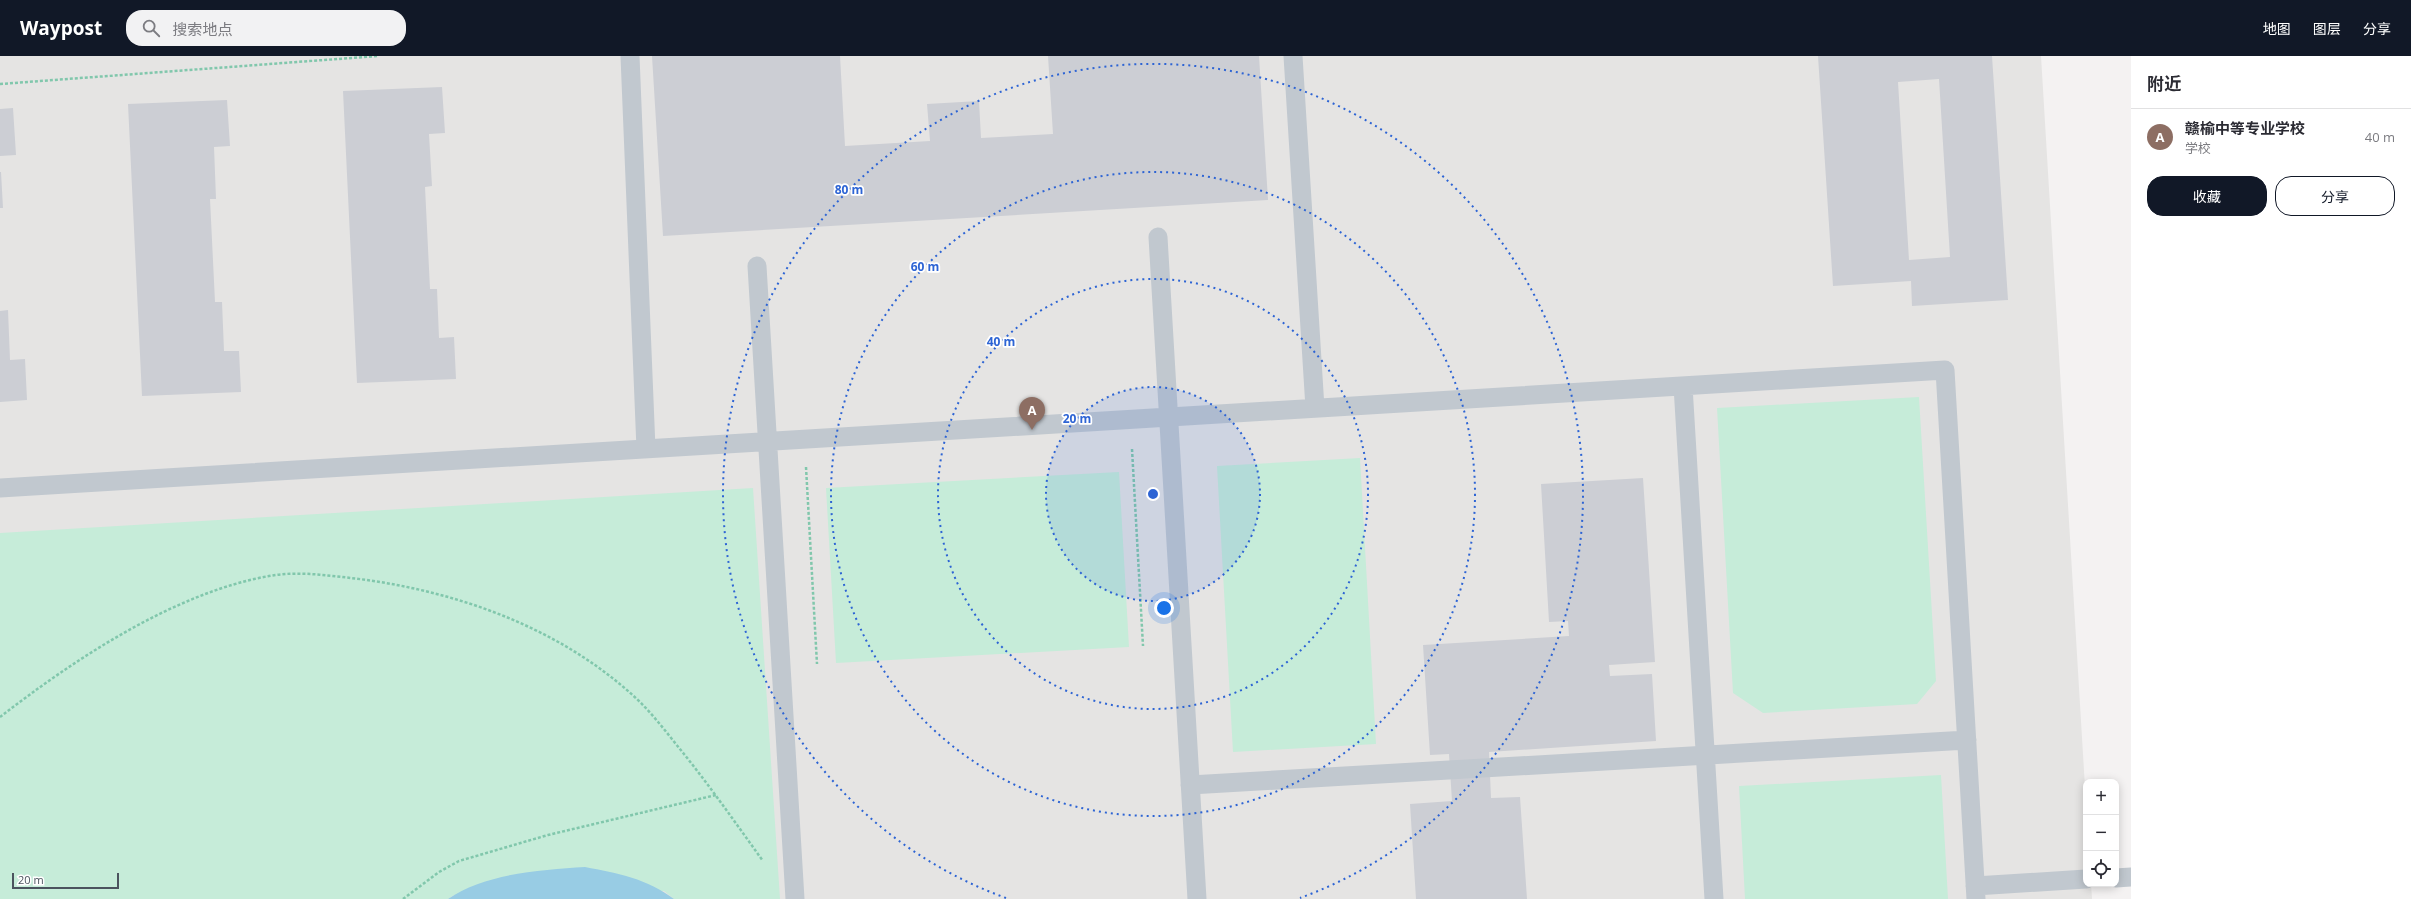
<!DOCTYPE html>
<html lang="zh">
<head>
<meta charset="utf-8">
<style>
  :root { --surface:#fff; --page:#f2f2f3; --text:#2b2b33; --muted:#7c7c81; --line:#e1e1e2; --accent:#111827 }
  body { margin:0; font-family:"Open Sans","Noto Sans SC",sans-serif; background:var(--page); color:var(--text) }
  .controls { position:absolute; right:12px; bottom:12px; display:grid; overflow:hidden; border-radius:8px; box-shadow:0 2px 10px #0003 }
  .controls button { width:36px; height:36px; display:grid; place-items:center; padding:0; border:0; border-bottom:1px solid var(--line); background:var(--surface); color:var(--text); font:20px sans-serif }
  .scale { position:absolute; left:12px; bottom:10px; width:107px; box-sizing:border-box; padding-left:4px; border:2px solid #4b535e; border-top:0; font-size:11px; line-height:14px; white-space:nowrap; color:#4b535e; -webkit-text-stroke:3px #fff; paint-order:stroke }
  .you { position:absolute; left:1164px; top:552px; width:14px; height:14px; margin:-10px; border:3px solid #fff; border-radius:50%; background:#1a73e8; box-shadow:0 0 0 6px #1a73e833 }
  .badge { display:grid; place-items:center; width:26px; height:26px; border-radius:50%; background:var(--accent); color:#fff; font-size:13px; font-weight:700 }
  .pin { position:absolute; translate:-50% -33px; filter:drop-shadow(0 1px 2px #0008) }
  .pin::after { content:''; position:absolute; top:21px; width:14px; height:12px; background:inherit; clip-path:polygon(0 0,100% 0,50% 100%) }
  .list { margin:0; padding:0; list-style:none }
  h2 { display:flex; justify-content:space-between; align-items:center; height:52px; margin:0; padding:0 16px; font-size:17px }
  h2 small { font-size:13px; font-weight:400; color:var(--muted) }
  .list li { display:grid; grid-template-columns:26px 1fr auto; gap:12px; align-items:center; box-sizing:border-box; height:56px; padding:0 16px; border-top:1px solid var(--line) }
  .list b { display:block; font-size:15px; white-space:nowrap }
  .list p { margin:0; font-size:13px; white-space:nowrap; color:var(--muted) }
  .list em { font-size:13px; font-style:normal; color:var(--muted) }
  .actions { display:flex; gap:8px; padding:12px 16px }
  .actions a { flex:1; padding:9px 0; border:1px solid var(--accent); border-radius:16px; text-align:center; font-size:14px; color:var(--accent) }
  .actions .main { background:var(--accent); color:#fff }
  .icon { flex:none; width:22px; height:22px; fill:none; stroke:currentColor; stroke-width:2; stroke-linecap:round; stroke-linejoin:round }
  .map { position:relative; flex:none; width:2131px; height:843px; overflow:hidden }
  header { display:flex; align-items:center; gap:24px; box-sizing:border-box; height:56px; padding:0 20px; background:var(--accent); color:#fff }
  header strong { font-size:19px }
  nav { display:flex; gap:22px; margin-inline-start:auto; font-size:14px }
  .search { width:280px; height:36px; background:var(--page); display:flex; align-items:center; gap:10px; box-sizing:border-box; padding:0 14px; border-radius:16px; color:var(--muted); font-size:15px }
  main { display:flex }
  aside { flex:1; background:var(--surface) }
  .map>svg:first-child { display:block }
  .education { fill:#e5e4e3 }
  .green { fill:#c6ecd9 }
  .water { fill:#98cce4 }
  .building { fill:#ccced4; fill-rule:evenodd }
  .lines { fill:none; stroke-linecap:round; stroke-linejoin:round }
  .path { stroke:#81c7ac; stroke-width:2.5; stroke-dasharray:3 2; stroke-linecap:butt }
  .service { stroke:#c1c8cf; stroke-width:19 }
  .ring { fill:none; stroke:#2d64d4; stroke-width:2; stroke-dasharray:2 4 }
  .centre { fill:#2d64d4; stroke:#fff; stroke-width:2 }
  .ring-label { font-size:12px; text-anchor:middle; font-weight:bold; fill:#2d64d4; stroke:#fff; stroke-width:3.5; stroke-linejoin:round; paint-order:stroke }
</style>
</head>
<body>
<header>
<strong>Waypost</strong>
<div class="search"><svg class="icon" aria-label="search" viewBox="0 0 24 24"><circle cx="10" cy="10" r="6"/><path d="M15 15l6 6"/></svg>搜索地点</div>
<nav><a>地图</a><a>图层</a><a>分享</a></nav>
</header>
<main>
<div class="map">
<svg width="2131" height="843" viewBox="0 0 2131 843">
  <rect width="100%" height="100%" fill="#f4f2f2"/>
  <path class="education" d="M0,0H2041L2086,748V828H2091L2092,843H0Z"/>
  <path class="green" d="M1919,341L1936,625L1917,648L1763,657L1733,637L1717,352Z
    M1360,402L1376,688L1233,696L1217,410Z
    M1119,416L1129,591L836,607L826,432Z
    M753,432L780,843H674L664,835L454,839L448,843H0V477Z
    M1941,719L1948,843H1745L1739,730Z"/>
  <path class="water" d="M585,811C617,817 648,823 674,843H448C486,817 541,814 585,811Z"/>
  <path class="building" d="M652,0H840L845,90L930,85L927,48L979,45L981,82L1053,78L1048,0H1259L1268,144L663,180Z
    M1818,0H1992L2008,244L1912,250L1911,225L1833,230ZM1939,23L1950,201L1909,204L1898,26Z
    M442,31L445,77L429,78L432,130L425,131L430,233H437L439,282L454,281L456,323L357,327L343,35Z
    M227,44L230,90L214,91L216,143H210L215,246H222L224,295H239L241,336L142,340L128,48Z
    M13,52L16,99L0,100V53Z
    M0,116H1L3,152H0Z
    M8,254L10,304L25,303L27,344L0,346V255Z
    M1643,422L1655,606L1609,609L1610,620L1652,618L1656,685L1489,696L1491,742L1520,741L1527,843H1416L1410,748L1452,745L1449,698L1430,699L1423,589L1569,580L1568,565L1549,566L1541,428Z"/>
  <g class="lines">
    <path class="path" d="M0,28L378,0
      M1132,393L1143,590
      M806,411L817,608
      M0,661C75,603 174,537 269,520C296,515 324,519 351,522C455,534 563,572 640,646C656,662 670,681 684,698C712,733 737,769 763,805
      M403,843L439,816L459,805L548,779L716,739"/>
    <path class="service" d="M630,0L646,393
      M1293,0L1315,352
      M1158,181L1197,843
      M757,210L795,843
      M1683,330L1714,843
      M0,432L1945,314L1976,843
      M1190,729L1967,684
      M2116,822L2131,821
      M1975,830L2086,823"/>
  </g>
  <circle cx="1153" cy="438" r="107" fill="#2d64d4" fill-opacity=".12"/>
  <g class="ring">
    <circle cx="1153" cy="438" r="107"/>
    <circle cx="1153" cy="438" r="215"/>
    <circle cx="1153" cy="438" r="322"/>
    <path d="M1006 842A430 430 0 1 1 1300 842"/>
  </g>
  <circle cx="1153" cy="438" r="6" class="centre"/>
  <g class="ring-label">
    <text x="849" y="138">80 m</text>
    <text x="925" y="215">60 m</text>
    <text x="1001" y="290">40 m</text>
    <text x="1077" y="367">20 m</text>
  </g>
</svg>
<div class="controls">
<button>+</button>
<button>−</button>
<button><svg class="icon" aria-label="locate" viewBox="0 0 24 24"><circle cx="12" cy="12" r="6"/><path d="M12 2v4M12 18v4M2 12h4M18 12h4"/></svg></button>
</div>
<div class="scale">20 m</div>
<div class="you"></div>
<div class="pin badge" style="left:1032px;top:374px;background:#8d6e63">A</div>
</div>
<aside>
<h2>附近<small></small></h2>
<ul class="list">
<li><span class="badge" style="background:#8d6e63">A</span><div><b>赣榆中等专业学校</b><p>学校</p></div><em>40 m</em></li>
</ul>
<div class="actions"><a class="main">收藏</a><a>分享</a></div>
</aside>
</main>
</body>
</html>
